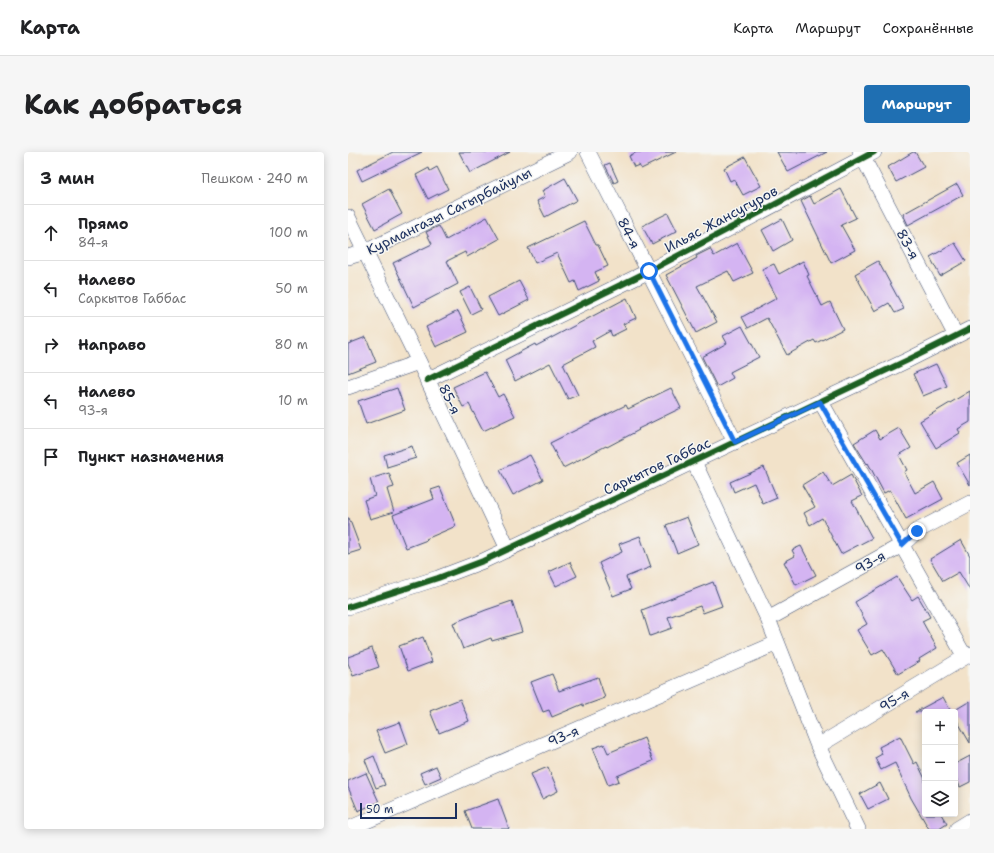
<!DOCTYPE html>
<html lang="ru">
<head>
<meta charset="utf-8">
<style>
  :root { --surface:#fff; --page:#f6f6f6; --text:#202124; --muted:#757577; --line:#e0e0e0; --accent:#1f6fb2 }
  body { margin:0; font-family:"Shantell Sans",sans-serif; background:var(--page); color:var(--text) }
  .controls { position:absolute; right:12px; bottom:12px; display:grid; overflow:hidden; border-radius:4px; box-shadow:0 2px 10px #0003 }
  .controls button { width:36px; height:36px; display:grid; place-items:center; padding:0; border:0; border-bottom:1px solid var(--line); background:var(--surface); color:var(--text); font:20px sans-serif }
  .scale { position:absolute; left:12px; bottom:10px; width:97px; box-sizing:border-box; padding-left:4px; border:2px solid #1b2f5e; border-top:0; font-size:11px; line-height:14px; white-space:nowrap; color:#1b2f5e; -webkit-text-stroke:3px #f6f6f2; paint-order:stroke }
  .stop { position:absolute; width:12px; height:12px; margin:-9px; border:3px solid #1a73e8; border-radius:50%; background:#fff }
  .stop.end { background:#1a73e8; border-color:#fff; box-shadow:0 1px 4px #0008 }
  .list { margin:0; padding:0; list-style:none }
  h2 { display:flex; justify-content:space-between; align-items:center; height:52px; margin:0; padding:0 16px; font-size:17px }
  h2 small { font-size:13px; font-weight:400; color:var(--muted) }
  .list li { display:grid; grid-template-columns:26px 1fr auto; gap:12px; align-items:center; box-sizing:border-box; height:56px; padding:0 16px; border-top:1px solid var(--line) }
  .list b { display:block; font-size:15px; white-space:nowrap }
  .list p { margin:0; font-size:13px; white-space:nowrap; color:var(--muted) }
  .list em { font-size:13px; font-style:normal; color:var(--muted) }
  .icon { flex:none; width:22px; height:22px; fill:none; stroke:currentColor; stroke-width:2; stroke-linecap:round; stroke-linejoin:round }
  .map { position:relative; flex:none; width:622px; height:677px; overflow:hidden; border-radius:4px }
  header { display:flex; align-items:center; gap:24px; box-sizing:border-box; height:56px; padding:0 20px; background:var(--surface); border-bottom:1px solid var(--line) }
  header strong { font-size:19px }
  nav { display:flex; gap:22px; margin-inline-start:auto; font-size:14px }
  .intro { display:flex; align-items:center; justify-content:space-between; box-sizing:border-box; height:96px; padding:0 24px }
  h1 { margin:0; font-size:28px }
  .button { padding:10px 18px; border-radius:4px; background:var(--accent); color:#fff; font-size:14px; font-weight:700 }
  main { display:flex; gap:24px; padding:0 24px }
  aside { flex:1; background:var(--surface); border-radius:4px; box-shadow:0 2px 10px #0003 }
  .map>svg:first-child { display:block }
  .building { fill:#d4b4f2 }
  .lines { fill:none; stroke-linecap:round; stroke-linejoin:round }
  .minor-casing { stroke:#3b4a6e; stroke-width:16 }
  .minor { stroke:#fff; stroke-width:15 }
  .cycleway-casing { stroke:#f6f6f2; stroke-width:8 }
  .cycleway { stroke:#1b5e20; stroke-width:6 }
  .route { stroke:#1a73e8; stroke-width:5 }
  .labels { text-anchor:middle; stroke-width:3; stroke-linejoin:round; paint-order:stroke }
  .street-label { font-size:14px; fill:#1b2f5e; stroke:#f6f6f2 }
</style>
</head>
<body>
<header>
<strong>Карта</strong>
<nav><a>Карта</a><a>Маршрут</a><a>Сохранённые</a></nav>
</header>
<div class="intro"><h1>Как добраться</h1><a class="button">Маршрут</a></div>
<main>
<aside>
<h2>3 мин<small>Пешком · 240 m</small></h2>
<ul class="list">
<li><svg class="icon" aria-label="ahead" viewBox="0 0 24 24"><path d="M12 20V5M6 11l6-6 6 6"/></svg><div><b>Прямо</b><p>84-я</p></div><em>100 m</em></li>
<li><svg class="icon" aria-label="left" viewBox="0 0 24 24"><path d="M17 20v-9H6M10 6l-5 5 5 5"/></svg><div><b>Налево</b><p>Саркытов Габбас</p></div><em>50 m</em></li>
<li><svg class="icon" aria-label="right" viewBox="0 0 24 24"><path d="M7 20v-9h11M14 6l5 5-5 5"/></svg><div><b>Направо</b></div><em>80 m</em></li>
<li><svg class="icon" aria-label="left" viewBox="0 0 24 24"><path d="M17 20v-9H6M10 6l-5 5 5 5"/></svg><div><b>Налево</b><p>93-я</p></div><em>10 m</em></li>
<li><svg class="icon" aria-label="arrive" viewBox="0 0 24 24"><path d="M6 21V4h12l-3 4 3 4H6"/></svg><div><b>Пункт назначения</b></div></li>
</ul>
</aside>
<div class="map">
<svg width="622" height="677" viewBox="0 0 622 677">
  <rect width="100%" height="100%" fill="#f6f6f2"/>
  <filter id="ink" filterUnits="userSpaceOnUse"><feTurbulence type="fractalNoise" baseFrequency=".025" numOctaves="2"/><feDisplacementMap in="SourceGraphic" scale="8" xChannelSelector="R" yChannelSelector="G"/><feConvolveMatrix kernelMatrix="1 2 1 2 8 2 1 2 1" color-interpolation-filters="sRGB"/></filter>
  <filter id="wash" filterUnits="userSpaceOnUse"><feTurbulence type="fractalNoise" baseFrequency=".012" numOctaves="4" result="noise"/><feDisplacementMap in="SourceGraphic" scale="16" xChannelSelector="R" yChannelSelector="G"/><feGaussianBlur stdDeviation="0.9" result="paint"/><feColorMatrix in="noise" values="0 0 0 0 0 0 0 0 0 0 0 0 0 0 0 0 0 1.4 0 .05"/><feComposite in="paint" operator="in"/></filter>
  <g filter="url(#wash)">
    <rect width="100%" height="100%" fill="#f2e2c9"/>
    <g id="blocks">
      <path class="building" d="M45,0H74L14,29L9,18Z
        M111,0H162L122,21Z
        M289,0H328L293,17L291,13L286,15L281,4Z
        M429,0H479L440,20Z
        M565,0H567L576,15L548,30L540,15Z
        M397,5L413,34L395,43L386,27L382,29L376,16Z
        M262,11L270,29L266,31L257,13Z
        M89,15L100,37L80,47L68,23L81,16L82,19Z
        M217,26L229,48L197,65L189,49L197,45L194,39Z
        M609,32L615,43L560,73L555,62Z
        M41,37L54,62L27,77L14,52Z
        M493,37L508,66L493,73L507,98L483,111L453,49L462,44L466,52Z
        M320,61L329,79L304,92L294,74Z
        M139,65L151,87L119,105L117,100L99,109L110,132L66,155L45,111L84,92L78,80L91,74L98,88Z
        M434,67L444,88L425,99L414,78Z
        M236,69L248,93H250L260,114L247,120L251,129L231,139L227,129L223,131L209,101L187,111L180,96Z
        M389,91L405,121L386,130L380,119L349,134L369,170L348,181L318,123L349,106L348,104L362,97L366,104Z
        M607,91L618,109L592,124L582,105Z
        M455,109L461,123L459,124L474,154L482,150L495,177L468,191L466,188L439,203L419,166L400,176L394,165L429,146L414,117L426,112L431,122Z
        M530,109L556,157L547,161L541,151L527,159L507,122Z
        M171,129L181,148L150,164L140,145Z
        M122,135L133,157L123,162L112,140Z
        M279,146L288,166L275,172L278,177L264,184L262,179L244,189L247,195L215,212L230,243L220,247L202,211L167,229L157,208L187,192L188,194Z
        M110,159L120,180L88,195L78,175Z
        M394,174L411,205L382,220L385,226L369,235L354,205L379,191L375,184Z
        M18,185L28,210L0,221V192Z
        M588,212L599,234L575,244L565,222Z
        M137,220L150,245L155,242L167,264L135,279L121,252L115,255L105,235Z
        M49,236L57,258L18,272L10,249Z
        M323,236L333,256L290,277L291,278L259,295L258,294L215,316L202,291L278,253L280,257Z
        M622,239V270L610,277L612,281L588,296L572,269Z
        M551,276L563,296L551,303L559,318L556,320L567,341L586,330L595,347L558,367L542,338L536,341L520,311L519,312L506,291L527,278L532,287Z
        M64,294L68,306L39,315L36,303Z
        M182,303L195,328L165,343L152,318Z
        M622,303V333L609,311Z
        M416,315L429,346L415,352L406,331L386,340L382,330Z
        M475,320L484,334L503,323L514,344L504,349L524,386L493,402L474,366L462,373L456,361L467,355L454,333Z
        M41,321L46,335L39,337L46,360L22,367L16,348L27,344L22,327Z
        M92,335L108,374L78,387L79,388L58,396L45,363L86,347L83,338Z
        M339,365L350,392L329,401L318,373Z
        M0,366H1L13,398L0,402Z
        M292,384L303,415L278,425L283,437L265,444L251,411L274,400L271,392Z
        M613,388L622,404V438L611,420L595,429L582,407Z
        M453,394L468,423L448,433L436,410L447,404L444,398Z
        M222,410L229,424L208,434L201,420Z
        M549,425L564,448L570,444L577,456L582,465L574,469L589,496L571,507L572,509L550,522L535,497L524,503L509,478L519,472L507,450Z
        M365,430L374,454L355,461L352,454L320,465L324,476L302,484L294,458Z
        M164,449L174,480L144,489L143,486L115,497L105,471L138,458Z
        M75,485L84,510L60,519L51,494Z
        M24,496L31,515L5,524L0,511V505Z
        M204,522L211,539L250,525L257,546L235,554V552L204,565L201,558L195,560L183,530Z
        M595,545L603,560H567Z
        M112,547L121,569L91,581L82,559Z
        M622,549V591L607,565V558Z
        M52,570L60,592L37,601L28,579Z
        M552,584L566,612L569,610L577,627V662H593L599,672L591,677H581L563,646L547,611L533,618L527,606L534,602L531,595Z
        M296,586L305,609L269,624L271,629L260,633L245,596L256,592L260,601Z
        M26,604L37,633L28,636L17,608Z
        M622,604V630L612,635L607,624V612Z
        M88,614L93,625L77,632L72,621Z
        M200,615L210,639L194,647L183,622Z
        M18,621L31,650L10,659L0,635V629Z
        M532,631L540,647L520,657L512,642Z
        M150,647L161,677H124L117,659Z"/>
    </g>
  </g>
  <g filter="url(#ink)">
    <use href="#blocks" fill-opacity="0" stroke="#3b4a6e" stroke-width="1"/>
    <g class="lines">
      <defs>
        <path id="minor" d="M240,0L387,290
          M512,0L608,184
          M0,65L71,210L160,397
          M0,105L17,100L222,0
          M79,228L301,119L526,0
          M0,235L71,210
          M473,250L617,505
          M346,310L420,467L470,594L510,677
          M0,455L90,426L135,409L560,208L622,177
          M420,467L554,393L569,379L622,351
          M470,594L622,502
          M0,677L429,491
          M609,677L622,669"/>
      </defs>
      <use href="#minor" class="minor-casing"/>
      <use href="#minor" class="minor"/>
      <defs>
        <path id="cycleway" d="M79,228L301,119L526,0
          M0,455L90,426L135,409L560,208L622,177"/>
      </defs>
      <use href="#cycleway" class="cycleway-casing"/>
      <use href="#cycleway" class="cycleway"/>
    </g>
  </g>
  <g class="lines" filter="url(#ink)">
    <path class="route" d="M301,119L387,290L472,250L554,393L569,379"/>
  </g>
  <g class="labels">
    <g class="street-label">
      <text transform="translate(101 59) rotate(-26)" y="5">Курмангазы Сагырбайулы</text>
      <text transform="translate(373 67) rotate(-28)" y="5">Ильяс Жансугуров</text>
      <text transform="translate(281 81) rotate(63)" y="5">84-я</text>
      <text transform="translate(560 92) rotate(62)" y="5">83-я</text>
      <text transform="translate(102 247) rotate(64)" y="5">85-я</text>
      <text transform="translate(309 314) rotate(-25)" y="5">Саркытов Габбас</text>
      <text transform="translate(522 410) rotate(-29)" y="5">93-я</text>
      <text transform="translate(546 548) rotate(-31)" y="5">95-я</text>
      <text transform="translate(215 584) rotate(-23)" y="5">93-я</text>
    </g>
  </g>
</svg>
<div class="controls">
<button>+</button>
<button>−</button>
<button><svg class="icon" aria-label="layers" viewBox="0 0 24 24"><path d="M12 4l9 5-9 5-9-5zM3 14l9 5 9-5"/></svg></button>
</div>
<div class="scale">50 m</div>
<div class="stop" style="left:301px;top:119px"></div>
<div class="stop end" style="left:569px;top:379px"></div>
</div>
</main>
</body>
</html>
